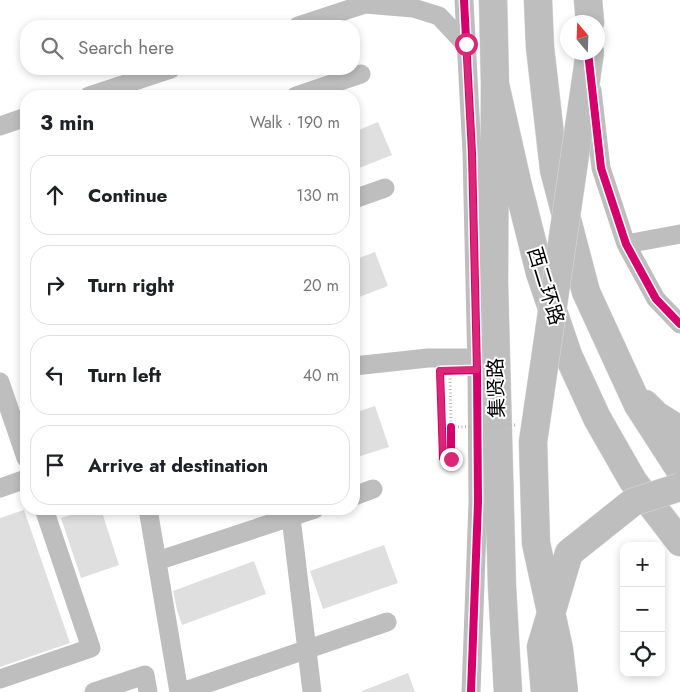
<!DOCTYPE html>
<html lang="en">
<head>
<meta charset="utf-8">
<style>
  :root { --surface:#fff; --page:#f6f6f6; --text:#202124; --muted:#757577; --line:#e0e0e0 }
  body { margin:0; font-family:Jost,"Noto Sans SC",sans-serif; background:var(--page); color:var(--text) }
  .controls { position:absolute; right:15px; bottom:15px; display:grid; overflow:hidden; border-radius:10px; box-shadow:0 2px 8px #0003 }
  .controls button { width:45px; height:45px; display:grid; place-items:center; padding:0; border:0; border-bottom:1px solid var(--line); background:var(--surface); color:var(--text); font:25px sans-serif }
  .compass { position:absolute; left:560px; top:15px; width:45px; height:45px; border-radius:50%; background:var(--surface); box-shadow:0 2px 8px #0003; rotate:341deg }
  .stop { position:absolute; width:15px; height:15px; margin:-11px; border:4px solid #db2777; border-radius:50%; background:#fff }
  .stop.end { background:#db2777; border-color:#fff; box-shadow:0 1px 5px #0008 }
  .list { margin:0; padding:0; list-style:none }
  h2 { display:flex; justify-content:space-between; align-items:center; height:65px; margin:0; padding:0 20px; font-size:21px }
  h2 small { font-size:16px; font-weight:400; color:var(--muted) }
  .list li { display:grid; grid-template-columns:32px 1fr auto; gap:15px; align-items:center; box-sizing:border-box; height:80px; margin:0 10px 10px; padding:0 10px; border:1px solid var(--line); border-radius:20px }
  .list b { display:block; font-size:19px; white-space:nowrap }
  .list em { font-size:16px; font-style:normal; color:var(--muted) }
  .icon { flex:none; width:28px; height:28px; fill:none; stroke:currentColor; stroke-width:2; stroke-linecap:round; stroke-linejoin:round }
  .map { position:relative; flex:none; width:680px; height:692px; overflow:hidden }
  .search { position:absolute; background:var(--surface); box-shadow:0 2px 8px #0003; left:20px; top:20px; width:340px; height:55px; display:flex; align-items:center; gap:12px; box-sizing:border-box; padding:0 18px; border-radius:20px; color:var(--muted); font-size:19px }
  .panel { position:absolute; background:var(--surface); box-shadow:0 2px 8px #0003; left:20px; top:90px; width:340px; height:425px; border-radius:20px }
  .map>svg:first-child { display:block }
  .building { fill:#dfdfdf }
  .lines { fill:none; stroke-linecap:round; stroke-linejoin:round }
  .highway-casing { stroke:#dbdbdb; stroke-width:29 }
  .path { stroke:#b9b9b9; stroke-width:3; stroke-dasharray:1 2.5; stroke-linecap:butt }
  .minor { stroke:#bebebe; stroke-width:19 }
  .highway { stroke:#bebebe; stroke-width:28 }
  .highway-bridge-casing { stroke:#dbdbdb; stroke-width:29; stroke-linecap:butt }
  .path-bridge { stroke:#b9b9b9; stroke-width:3; stroke-dasharray:1 2.5; stroke-linecap:butt }
  .highway-bridge { stroke:#bebebe; stroke-width:28 }
  .cycleway-casing { stroke:#fff; stroke-width:11 }
  .cycleway { stroke:#d6006c; stroke-width:8 }
  .route { stroke:#db2777; stroke-width:6 }
  .labels { text-anchor:middle; stroke-width:4; stroke-linejoin:round; paint-order:stroke }
  .street-label { font-size:20px; fill:#000; stroke:#fff }
</style>
</head>
<body>
<div class="map">
<svg width="680" height="692" viewBox="0 0 680 692">
  <rect width="100%" height="100%" fill="#fff"/>
  <path class="building" d="M378,122L392,155L354,170V132Z
    M375,252L388,286L354,299V260Z
    M375,406L389,447L354,458V413Z
    M89,509H101L119,565L81,578L61,518Z
    M24,510L70,643L0,667V518Z
    M384,545L398,583L323,609L310,571Z
    M254,561L266,594L182,625L177,610L173,591Z
    M408,673L415,692H362V691Z"/>
  <g class="lines">
    <defs>
      <path id="highway" d="M493,0L495,84L517,182L540,273L568,355L597,418L633,481L680,542
        M538,0L540,47L554,170L586,292L638,405L680,470
        M588,0L590,22
        M495,84L494,283L502,587L508,692
        M645,404L656,415L680,430"/>
    </defs>
    <use href="#highway" class="highway-casing"/>
    <path class="path" d="M450,375L451,427"/>
    <path class="minor" d="M464,0L472,153L477,370L478,502L471,692
      M365,4L413,8L439,16L466,45
      M298,26L365,4L370,0
      M592,90L601,168L626,244L656,299L680,324
      M89,96L171,69
      M296,96L361,74
      M0,126L26,117
      M354,199L385,188
      M626,244L680,234
      M354,366L428,358H477
      M0,382L26,458
      M0,488L26,479
      M354,496L373,489
      M148,509L179,692
      M290,509L312,692
      M157,561L315,509
      M0,679L91,648L44,509
      M94,692L145,675L148,692
      M182,692L387,622"/>
    <use href="#highway" class="highway"/>
    <defs>
      <path id="highway-bridge" d="M545,692L541,647L569,553L633,502L680,487
        M564,692L559,649L536,543L533,442L590,52"/>
    </defs>
    <use href="#highway-bridge" class="highway-bridge-casing"/>
    <path class="path-bridge" d="M451,427L516,425"/>
    <use href="#highway-bridge" class="highway-bridge"/>
    <defs>
      <path id="cycleway" d="M464,0L472,153L477,370L478,502L471,692
        M588,52L601,168L626,244L656,299L680,324
        M451,427V459L447,461L443,458L440,371L477,370"/>
    </defs>
    <use href="#cycleway" class="cycleway-casing"/>
    <use href="#cycleway" class="cycleway"/>
  </g>
  <g class="lines">
    <path class="route" d="M451,459L447,461L443,458L440,370H477L472,153L466,44"/>
  </g>
  <g class="labels">
    <g class="street-label">
      <text transform="translate(546 286) rotate(73)" y="7">西二环路</text>
      <text transform="translate(496 388) rotate(-92)" y="7">集贤路</text>
    </g>
  </g>
</svg>
<div class="controls">
<button>+</button>
<button>−</button>
<button><svg class="icon" aria-label="locate" viewBox="0 0 24 24"><circle cx="12" cy="12" r="6"/><path d="M12 2v4M12 18v4M2 12h4M18 12h4"/></svg></button>
</div>
<svg class="compass" viewBox="-18 -18 36 36"><path d="M0-13l5 13h-10z" fill="#e53935"/><path d="M0 13l5-13h-10z" fill="#757577"/></svg>
<div class="stop" style="left:466px;top:44px"></div>
<div class="stop end" style="left:451px;top:459px"></div>
<div class="search"><svg class="icon" aria-label="search" viewBox="0 0 24 24"><circle cx="10" cy="10" r="6"/><path d="M15 15l6 6"/></svg>Search here</div>
<section class="panel">
<h2>3 min<small>Walk · 190 m</small></h2>
<ul class="list">
<li><svg class="icon" aria-label="ahead" viewBox="0 0 24 24"><path d="M12 20V5M6 11l6-6 6 6"/></svg><div><b>Continue</b></div><em>130 m</em></li>
<li><svg class="icon" aria-label="right" viewBox="0 0 24 24"><path d="M7 20v-9h11M14 6l5 5-5 5"/></svg><div><b>Turn right</b></div><em>20 m</em></li>
<li><svg class="icon" aria-label="left" viewBox="0 0 24 24"><path d="M17 20v-9H6M10 6l-5 5 5 5"/></svg><div><b>Turn left</b></div><em>40 m</em></li>
<li><svg class="icon" aria-label="arrive" viewBox="0 0 24 24"><path d="M6 21V4h12l-3 4 3 4H6"/></svg><div><b>Arrive at destination</b></div></li>
</ul>
</section>
</div>
</body>
</html>
